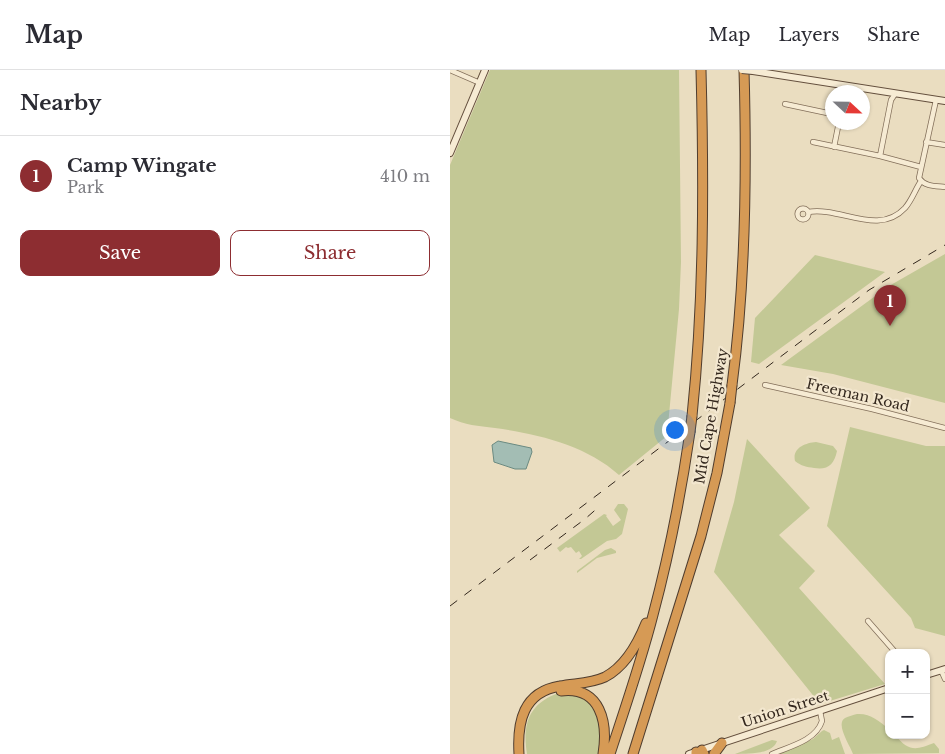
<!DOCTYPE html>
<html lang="en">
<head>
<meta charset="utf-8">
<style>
  :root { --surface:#fff; --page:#f7f7f7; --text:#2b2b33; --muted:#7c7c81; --line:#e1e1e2; --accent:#8d2d31 }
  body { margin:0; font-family:"Libre Baskerville",serif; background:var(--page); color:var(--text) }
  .controls { position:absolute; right:15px; bottom:15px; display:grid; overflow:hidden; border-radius:10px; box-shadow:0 1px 4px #0004 }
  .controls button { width:45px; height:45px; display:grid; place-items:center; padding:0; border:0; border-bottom:1px solid var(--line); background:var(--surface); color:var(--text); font:25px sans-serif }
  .compass { position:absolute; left:375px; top:15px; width:45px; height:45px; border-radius:50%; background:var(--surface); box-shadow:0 1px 4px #0004; rotate:112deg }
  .you { position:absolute; left:224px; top:359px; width:18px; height:18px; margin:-12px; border:4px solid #fff; border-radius:50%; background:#1a73e8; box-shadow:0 0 0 8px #1a73e833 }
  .badge { display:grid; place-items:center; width:32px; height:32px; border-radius:50%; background:var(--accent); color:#fff; font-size:16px; font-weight:700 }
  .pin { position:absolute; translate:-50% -41px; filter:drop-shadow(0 1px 2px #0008) }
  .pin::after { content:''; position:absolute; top:26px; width:18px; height:15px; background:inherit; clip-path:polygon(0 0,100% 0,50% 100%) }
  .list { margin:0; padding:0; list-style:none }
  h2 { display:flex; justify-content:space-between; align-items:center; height:65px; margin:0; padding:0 20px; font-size:21px }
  h2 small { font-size:16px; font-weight:400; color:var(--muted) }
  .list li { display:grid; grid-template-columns:32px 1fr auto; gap:15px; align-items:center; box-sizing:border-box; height:80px; padding:0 20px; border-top:1px solid var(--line) }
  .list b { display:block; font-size:19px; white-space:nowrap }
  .list p { margin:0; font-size:16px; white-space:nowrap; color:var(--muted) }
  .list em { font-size:16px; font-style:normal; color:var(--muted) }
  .actions { display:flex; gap:10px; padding:15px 20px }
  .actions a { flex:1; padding:11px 0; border:1px solid var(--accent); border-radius:10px; text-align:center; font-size:18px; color:var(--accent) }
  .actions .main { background:var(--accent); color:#fff }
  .map { position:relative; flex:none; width:495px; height:684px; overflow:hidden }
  header { display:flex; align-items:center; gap:30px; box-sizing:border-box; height:70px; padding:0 25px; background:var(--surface); border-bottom:1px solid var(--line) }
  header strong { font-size:24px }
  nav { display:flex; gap:28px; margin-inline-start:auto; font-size:18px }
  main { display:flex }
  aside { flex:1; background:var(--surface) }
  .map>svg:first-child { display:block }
  .green { fill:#c3c895 }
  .water { fill:#a3bdb4; stroke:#6b8a81 }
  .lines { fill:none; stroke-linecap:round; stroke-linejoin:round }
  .minor-casing { stroke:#826e59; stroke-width:6 }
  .secondary-casing { stroke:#644f3d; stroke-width:8 }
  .motorway-casing { stroke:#503d2e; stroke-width:11 }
  .minor { stroke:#f6ebd3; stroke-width:4.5 }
  .secondary { stroke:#f6ebd3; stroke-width:6 }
  .motorway { stroke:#d69a55; stroke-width:9 }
  .rail { stroke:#33271d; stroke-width:1; stroke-dasharray:9 9; stroke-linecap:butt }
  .secondary-bridge-casing { stroke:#644f3d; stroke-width:8; stroke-linecap:butt }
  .motorway-bridge-casing { stroke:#503d2e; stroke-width:11; stroke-linecap:butt }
  .secondary-bridge { stroke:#f6ebd3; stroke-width:6 }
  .motorway-bridge { stroke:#d69a55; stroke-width:9 }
  .labels { text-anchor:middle; stroke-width:4.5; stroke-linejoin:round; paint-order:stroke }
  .street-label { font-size:14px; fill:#33271d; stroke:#f3e7cf }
</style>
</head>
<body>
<header>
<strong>Map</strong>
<nav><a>Map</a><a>Layers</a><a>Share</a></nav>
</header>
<main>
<aside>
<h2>Nearby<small></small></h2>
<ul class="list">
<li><span class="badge">1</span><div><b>Camp Wingate</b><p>Park</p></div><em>410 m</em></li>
</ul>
<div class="actions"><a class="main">Save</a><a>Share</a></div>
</aside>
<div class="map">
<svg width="495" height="684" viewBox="0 0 495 684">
  <rect width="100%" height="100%" fill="#eaddc0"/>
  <path class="green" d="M40,0H229L231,192L229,239L217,366L169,405C136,375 87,364 45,358C28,356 15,355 0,348V95Z
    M495,184V333L383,304L331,295L439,216Z
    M365,185L435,202L309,294L301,292L305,248Z
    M400,357L476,376H495V566L465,558L461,548L377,456Z
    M297,369L360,438L329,465L365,501L349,518L435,614L370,634L264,502L284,432Z
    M366,372L383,376L387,381C384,395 378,400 364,398C357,397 351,396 345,391C342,378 355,373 366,372Z
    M168,434H174L178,439L172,464L166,469L157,471L131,489H129L132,486L129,481L126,483L121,477L118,478L116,477L110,482L107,478L154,444L157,445L156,446L163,456L171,450L164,440Z
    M161,478L166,481V483L147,488L127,503V501L155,480Z
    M109,623C125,622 147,630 150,648C153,659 151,673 151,684H77C72,654 79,633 109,623Z
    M407,644C420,643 429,651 439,659V665H445C459,682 466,680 484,673L489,679V683L403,684C400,675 385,654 395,648C399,646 403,645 407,644Z
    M374,660L380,663L382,670L389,667L395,684H329L363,669L372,661Z
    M322,670L327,671C323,684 299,684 285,684Z"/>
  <path class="water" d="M48,371L81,378L82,382L76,399H65L44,392L42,375Z"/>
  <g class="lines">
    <defs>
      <path id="minor" d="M0,0L30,13
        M486,30L469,108C475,117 486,116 495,117
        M335,34L382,44
        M363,72L430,86L471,97
        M476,72L495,75
        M384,77L389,52
        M430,86L441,30L445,24
        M347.5 144a5.5 5.5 0 1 1 11 0a5.5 5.5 0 1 1-11 0Z
        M358,142C390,136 428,167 455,138C462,130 465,120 471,111
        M315,315L422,339L495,358
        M418,551L446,583
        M491,600L495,609
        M322,684C338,677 366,671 372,651L370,641"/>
      <path id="secondary" d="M303,1L495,31
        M0,83L35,0
        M476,605L495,599
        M239,684L439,618"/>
      <path id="motorway" d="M282,315C296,211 297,105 294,0
        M242,346C254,231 254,116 251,0
        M111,621C151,616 158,653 153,684
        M252,680L254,684
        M246,682V684
        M69,684C67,652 73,622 110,616C125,613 140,614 155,607C176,596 188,573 196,553
        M160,684C175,638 191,592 203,545C219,485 231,424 240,362
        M183,684L251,466L267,403L280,333
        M264,684L272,673"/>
    </defs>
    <use href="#minor" class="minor-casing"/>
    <use href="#secondary" class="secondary-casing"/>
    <use href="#motorway" class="motorway-casing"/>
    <use href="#minor" class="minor"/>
    <use href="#secondary" class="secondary"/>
    <use href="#motorway" class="motorway"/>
    <path class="rail" d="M80,490L135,449L151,435
      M0,536L419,220L495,175"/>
    <defs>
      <path id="secondary-bridge" d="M292,0L303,1"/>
      <path id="motorway-bridge" d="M280,333L282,315
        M240,362L242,346"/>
    </defs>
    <use href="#secondary-bridge" class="secondary-bridge-casing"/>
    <use href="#motorway-bridge" class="motorway-bridge-casing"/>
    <use href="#secondary-bridge" class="secondary-bridge"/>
    <use href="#motorway-bridge" class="motorway-bridge"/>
  </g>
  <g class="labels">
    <g class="street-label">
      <text transform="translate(408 325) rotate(13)" y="5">Freeman Road</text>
      <text transform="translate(261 346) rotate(-80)" y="5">Mid Cape Highway</text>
      <text transform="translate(335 639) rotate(-18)" y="5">Union Street</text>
    </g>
  </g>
</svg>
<div class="controls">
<button>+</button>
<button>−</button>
</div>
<svg class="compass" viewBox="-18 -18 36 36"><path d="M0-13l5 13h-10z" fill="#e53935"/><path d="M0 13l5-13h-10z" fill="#7c7c81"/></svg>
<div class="you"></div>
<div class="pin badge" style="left:440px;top:256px">1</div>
</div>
</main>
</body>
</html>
